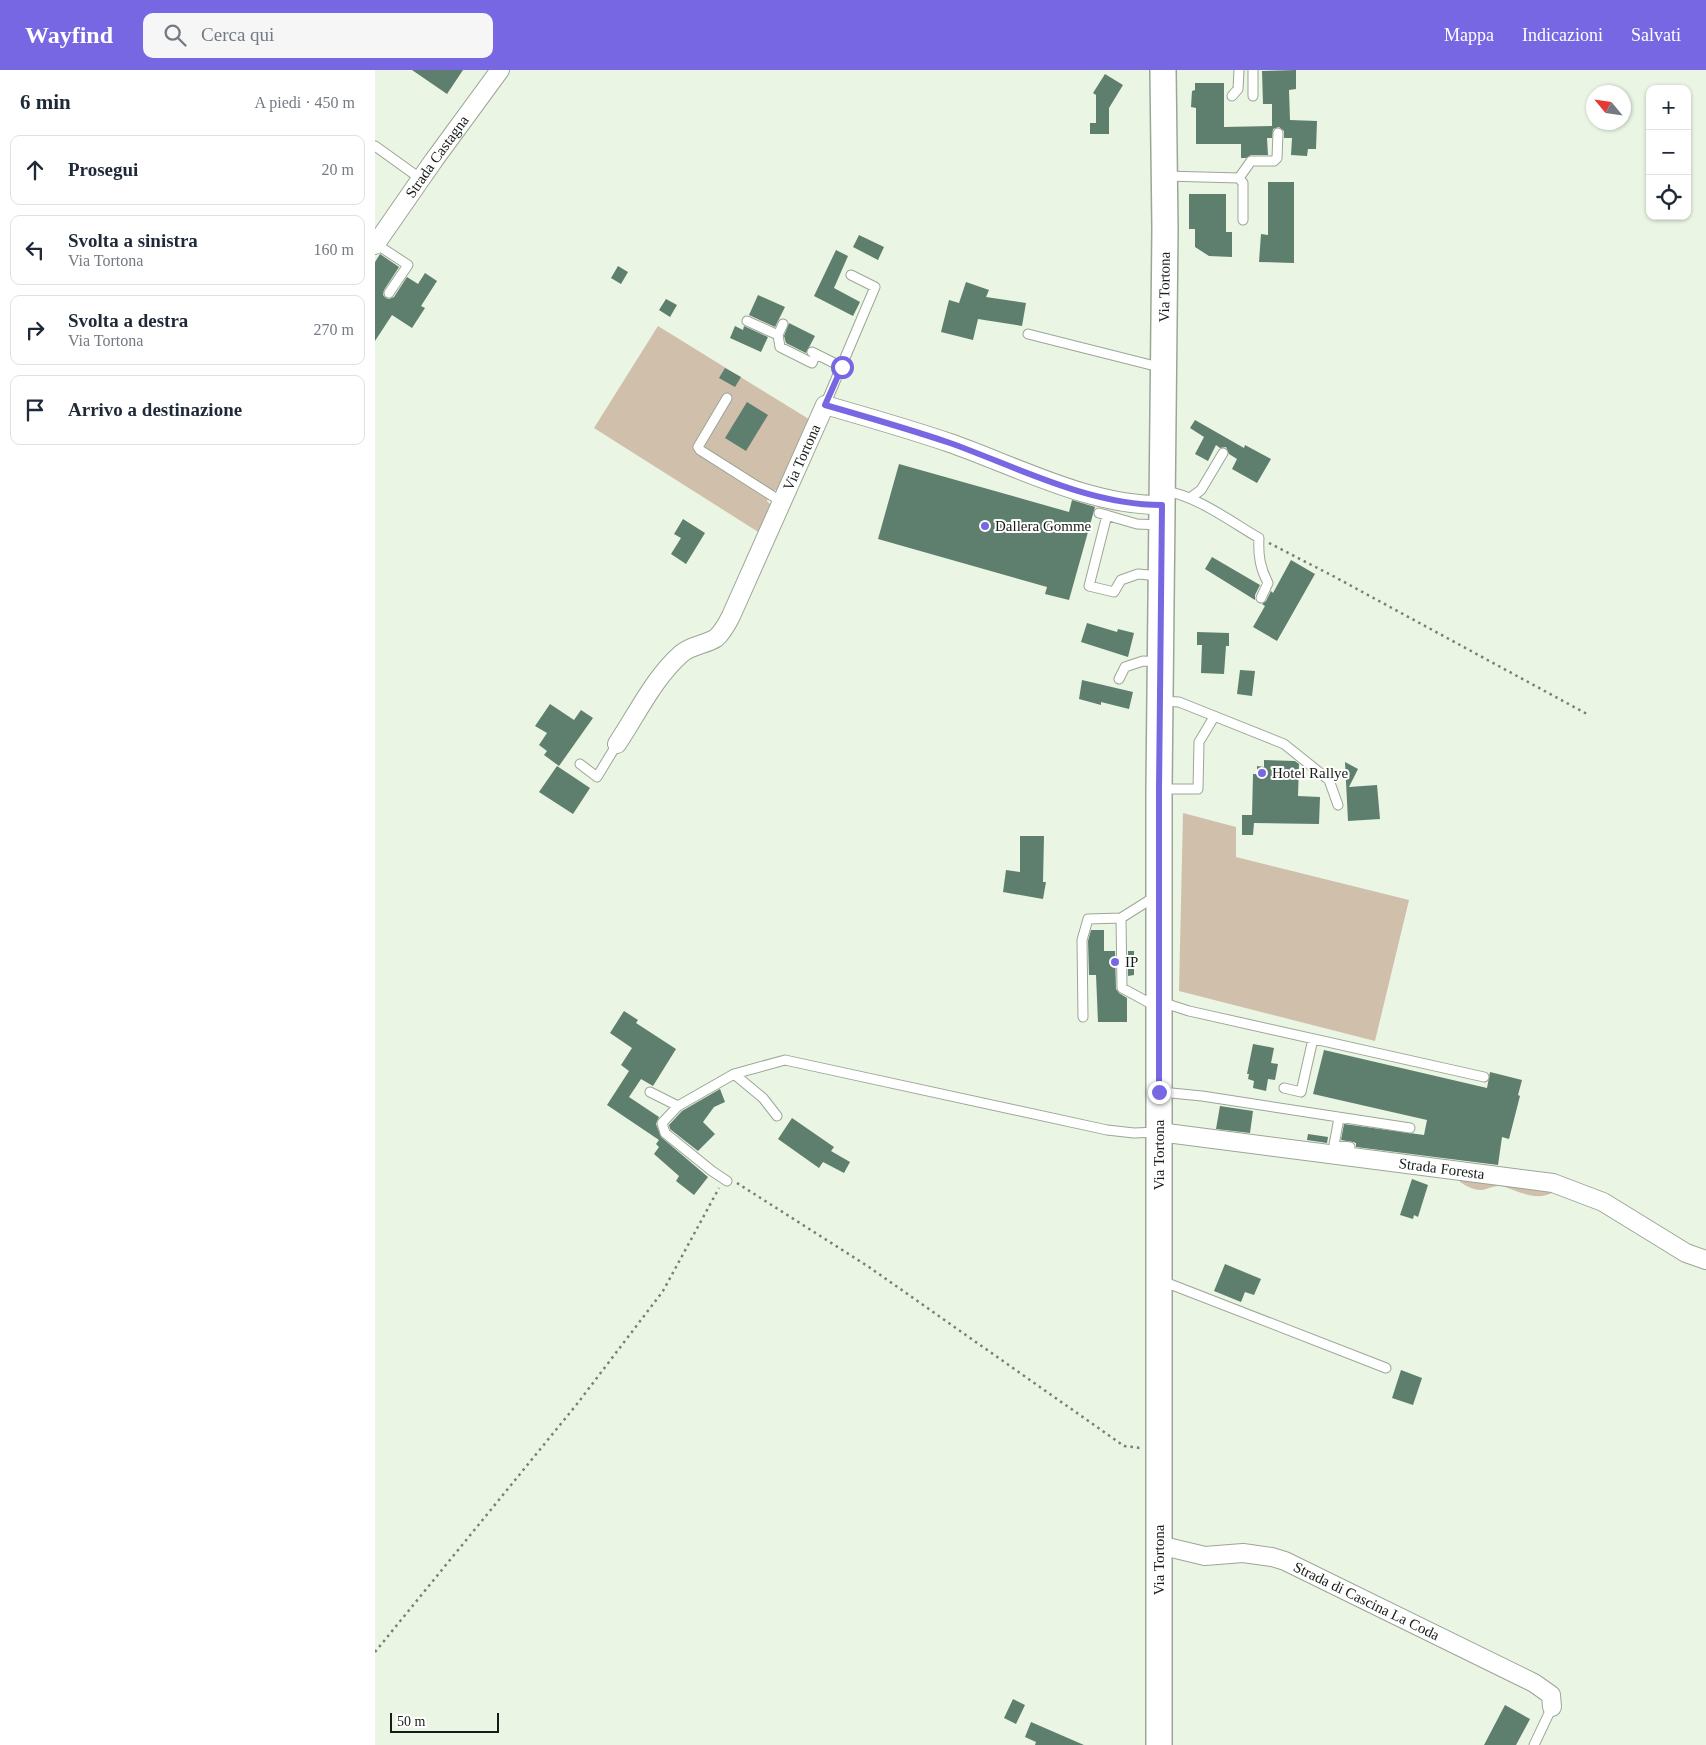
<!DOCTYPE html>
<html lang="it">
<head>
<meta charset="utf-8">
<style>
  :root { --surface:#fff; --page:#f6f6f7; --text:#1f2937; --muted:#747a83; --line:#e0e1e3; --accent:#7767e2 }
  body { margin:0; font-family:Georgia,serif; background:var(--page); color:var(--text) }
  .controls { position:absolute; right:15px; top:15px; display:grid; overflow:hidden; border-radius:10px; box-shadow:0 1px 4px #0004 }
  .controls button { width:45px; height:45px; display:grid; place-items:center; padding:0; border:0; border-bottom:1px solid var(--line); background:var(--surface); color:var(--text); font:25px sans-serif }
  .compass { position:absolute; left:1211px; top:15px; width:45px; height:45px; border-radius:50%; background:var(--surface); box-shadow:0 1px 4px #0004; rotate:299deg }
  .scale { position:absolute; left:15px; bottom:12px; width:109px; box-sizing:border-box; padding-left:5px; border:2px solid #181c16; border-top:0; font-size:14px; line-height:18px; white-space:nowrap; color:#181c16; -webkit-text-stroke:4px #fff; paint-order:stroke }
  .stop { position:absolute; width:15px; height:15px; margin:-11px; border:4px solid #7767e2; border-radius:50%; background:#fff }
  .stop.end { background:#7767e2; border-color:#fff; box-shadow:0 1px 5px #0008 }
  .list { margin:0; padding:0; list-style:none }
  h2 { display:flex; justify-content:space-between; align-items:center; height:65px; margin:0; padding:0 20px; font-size:21px }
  h2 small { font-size:16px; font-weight:400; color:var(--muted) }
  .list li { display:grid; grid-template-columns:32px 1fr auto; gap:15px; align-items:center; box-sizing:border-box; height:70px; margin:0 10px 10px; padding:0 10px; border:1px solid var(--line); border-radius:10px }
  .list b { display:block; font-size:19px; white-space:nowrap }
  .list p { margin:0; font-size:16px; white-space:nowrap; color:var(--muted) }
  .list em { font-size:16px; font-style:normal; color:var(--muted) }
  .icon { flex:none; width:28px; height:28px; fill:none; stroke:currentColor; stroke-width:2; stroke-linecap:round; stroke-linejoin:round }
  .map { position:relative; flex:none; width:1331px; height:1675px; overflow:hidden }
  header { display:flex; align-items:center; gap:30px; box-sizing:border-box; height:70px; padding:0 25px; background:var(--accent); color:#fff }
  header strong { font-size:24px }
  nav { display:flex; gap:28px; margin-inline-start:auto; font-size:18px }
  .search { width:350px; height:45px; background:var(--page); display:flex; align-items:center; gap:12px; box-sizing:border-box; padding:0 18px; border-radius:10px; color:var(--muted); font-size:19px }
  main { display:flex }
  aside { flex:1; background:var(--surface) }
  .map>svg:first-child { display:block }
  .green { fill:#d0bfab }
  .building { fill:#5e7e6e }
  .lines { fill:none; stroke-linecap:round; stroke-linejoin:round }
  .service-casing { stroke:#9ca696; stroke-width:11 }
  .minor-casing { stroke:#9ca696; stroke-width:20 }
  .secondary-casing { stroke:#9ca696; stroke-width:28 }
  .path { stroke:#798075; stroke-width:2.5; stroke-dasharray:2.5 4; stroke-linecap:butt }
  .service { stroke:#fff; stroke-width:9 }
  .minor { stroke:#fff; stroke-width:18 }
  .secondary { stroke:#fff; stroke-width:25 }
  .route { stroke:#7767e2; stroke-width:6 }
  .poi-dot { fill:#7767e2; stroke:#fff; stroke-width:2 }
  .labels { text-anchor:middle; stroke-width:4; stroke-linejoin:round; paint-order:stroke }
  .street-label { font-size:15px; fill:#181c16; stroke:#fff }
  .poi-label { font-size:15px; fill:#181c16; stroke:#fff; text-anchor:start }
</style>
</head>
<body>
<header>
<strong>Wayfind</strong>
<div class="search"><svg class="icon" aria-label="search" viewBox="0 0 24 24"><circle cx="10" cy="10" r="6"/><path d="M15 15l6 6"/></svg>Cerca qui</div>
<nav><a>Mappa</a><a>Indicazioni</a><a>Salvati</a></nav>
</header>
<main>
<aside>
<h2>6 min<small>A piedi · 450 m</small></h2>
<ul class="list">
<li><svg class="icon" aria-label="ahead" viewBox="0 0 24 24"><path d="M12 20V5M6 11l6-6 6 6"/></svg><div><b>Prosegui</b></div><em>20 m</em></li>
<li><svg class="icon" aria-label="left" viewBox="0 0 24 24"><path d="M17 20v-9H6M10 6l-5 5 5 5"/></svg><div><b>Svolta a sinistra</b><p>Via Tortona</p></div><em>160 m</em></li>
<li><svg class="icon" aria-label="right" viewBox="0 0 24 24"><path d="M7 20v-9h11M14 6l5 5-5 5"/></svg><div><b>Svolta a destra</b><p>Via Tortona</p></div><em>270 m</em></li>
<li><svg class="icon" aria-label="arrive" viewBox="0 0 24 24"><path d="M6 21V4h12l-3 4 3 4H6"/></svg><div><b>Arrivo a destinazione</b></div></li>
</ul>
</aside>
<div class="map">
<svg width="1331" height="1675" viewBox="0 0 1331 1675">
  <rect width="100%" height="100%" fill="#eaf5e3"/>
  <path class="green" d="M283,256L437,351L408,419L396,421L392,431L399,438L388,465L219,358Z
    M808,743L861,757V787L1034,830L1000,971L804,921Z
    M1085,1109L1180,1121C1162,1133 1144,1121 1127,1116C1121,1115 1116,1118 1111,1119C1102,1122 1093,1117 1085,1112Z"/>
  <path class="building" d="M37,0H88L72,24Z
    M921,0V19L914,20L915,50L942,51L941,79H933L932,86L916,85L917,68H909V61L904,57L898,59L897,68H892L893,85H876L871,88H866V74H821V38L816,37L817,21L820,20V13H849V57L897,56V34H888L887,1Z
    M730,4L748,15L734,38V64H715V53H721V25L718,23Z
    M893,112H919V193L884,192L886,164L893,165Z
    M814,124H851V162H857V187L834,186L820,177V159H814Z
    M484,165L509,177L503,190L478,177Z
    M461,180L473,186L459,218L485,232L478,246L439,226Z
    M5,184L24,197L9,220L8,225L11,228L14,229L19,227L32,207L43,214L50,203L62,211L46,236L50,238L37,258L17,245L0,271V192Z
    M243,196L253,202L246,214L236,208Z
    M591,212L614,220L611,227L651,233L647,256L603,249L598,270L566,262L574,230L584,233Z
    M383,225L410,237L400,257L374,245Z
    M291,229L302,235L295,247L284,240Z
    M414,253L440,266L431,283L411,273L409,266Z
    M360,256L368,260L369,256L393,267L386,282L355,268Z
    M350,298L366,307L360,317L344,308Z
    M372,332L393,345L371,381L350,368Z
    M820,350L869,378L870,375L896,389L882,413L857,399L862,389L854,384L851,377L845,378L841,375L833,391L820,384L829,367L815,358Z
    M524,394L694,442L697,430L720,437L694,530L670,524L672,517L503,469Z
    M308,449L330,463L311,494L296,484L306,468L299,464Z
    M837,487L885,515L880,525V530L830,499Z
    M916,490L940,504L902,571L878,557L890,536L887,534L891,531L896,521L898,523Z
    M712,553L742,562L743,559L759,563L753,587L706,572Z
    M822,562L854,563V576H851L849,604L826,603L827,575H822Z
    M865,600L880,601L877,626L862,624Z
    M707,610L758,622L754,639L726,632V635L704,629Z
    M175,634L199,650L206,640L218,648L184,696L169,685L172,681L164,675L172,663L160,656Z
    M889,690L920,691L924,694L923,726L945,727L944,754L879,753L878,765H867V745H877L878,704H882V696L889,697Z
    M970,692L983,699L974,717L1002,715L1005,749L973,751Z
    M182,696L215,718L198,744L164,722Z
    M645,766H669L668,812H671L668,829L628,822L631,800L645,802Z
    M716,860H729V881H740L741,919L744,923L752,928V952H723L721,905H714L713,871Z
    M753,881H759V905L753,906Z
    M249,941L263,950L261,953L301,979L278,1016L266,1009L254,1027L284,1047L281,1054L286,1067L333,1107L319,1125L301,1111L304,1106L279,1084L284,1077L281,1074L284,1070L232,1035L254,1001L246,995L257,978L235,963Z
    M878,974L899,978L896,993L903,994L900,1010L893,1009L891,1021L878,1018L879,1011L873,1009L874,1004H872Z
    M949,980L1112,1018L1115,1002L1147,1010L1143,1025L1145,1026L1134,1069L1127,1067L1123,1095L981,1077V1073L978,1072L966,1070L969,1054L1049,1065L1052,1050L938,1024Z
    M345,1019L350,1032L339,1037L328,1052L340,1064L323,1081L295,1059L294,1055L307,1041Z
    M845,1036L878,1041L875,1063L841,1059Z
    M417,1048L459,1077L456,1081L475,1092L469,1103L448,1092L444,1098L403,1069Z
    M933,1064L953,1067L952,1073L932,1070Z
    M1037,1109L1053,1115L1043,1147L1039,1145L1038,1149L1025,1145Z
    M850,1194L886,1209L879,1225L870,1222L866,1232L839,1221Z
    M1026,1300L1047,1308L1038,1335L1017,1328Z
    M638,1629L650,1635L641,1654L629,1648Z
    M1130,1635L1155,1649L1141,1675H1109Z
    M656,1652L709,1675H660L661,1672L650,1667Z"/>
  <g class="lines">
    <defs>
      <path id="service" d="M878,0V26
        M857,26L863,19L864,0
        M0,76L46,109
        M790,106L864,108L868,113V150
        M864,108L876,91H899L902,88L903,63
        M1,174L33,195L14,223
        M372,251L403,265L405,277L437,293L441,284
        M653,264L788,298
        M403,265L408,254
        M437,282L467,297
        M352,328L323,377L325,380L407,432
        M450,335L500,217L476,205
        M789,421C819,424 858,453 884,468C883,485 885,498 893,513L886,528
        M815,428L826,420L848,383
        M724,443L762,454L786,455
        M732,445L714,516L739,522L746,510L763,504L785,506
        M744,609L750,597L768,591L785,592
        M787,631L804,632L909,674L954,710L963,735
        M205,694L222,707L242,674
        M786,719H823L824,672L839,647
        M781,826L746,848L747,918L782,937
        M786,932L814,941L1109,1007
        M708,947L707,870L713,849L746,848
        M359,1004L388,1028L402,1046
        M909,1018L926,1022L938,969
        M275,1022L303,1036L359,1004L410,990L732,1060L759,1063L784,1062
        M786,1022L827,1026L1035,1058
        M303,1036L287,1053L290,1063L337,1101L352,1111
        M964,1048L959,1075L975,1077
        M787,1211L1011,1298
        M1159,1675L1177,1637"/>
      <g id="minor">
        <path id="s1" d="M0,175L59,90L125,0"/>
        <path id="s2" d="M242,674C262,644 279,608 306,584C316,575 330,575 341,568C348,562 352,554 356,546L450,335C492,347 534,359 575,373C641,396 715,436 787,435"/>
        <path id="s3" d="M784,1062L1178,1113L1228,1132L1311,1183L1331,1190"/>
        <path id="s4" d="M784,1475L830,1486L868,1483L897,1487L910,1491L1159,1613L1176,1625L1177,1637"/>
      </g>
      <g id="secondary">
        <path id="s5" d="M784,1675V719L790,159L788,0"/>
      </g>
    </defs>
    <use href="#service" class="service-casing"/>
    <use href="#minor" class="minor-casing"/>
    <use href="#secondary" class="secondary-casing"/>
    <path class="path" d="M894,473L958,506L1212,644
      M362,1113L494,1197L749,1376L765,1378
      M0,1582L202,1334L288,1221L344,1118"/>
    <use href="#service" class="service"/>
    <use href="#minor" class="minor"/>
    <use href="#secondary" class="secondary"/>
  </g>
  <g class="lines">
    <path class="route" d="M467,297L450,335C492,347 534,359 575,373C642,397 714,435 787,435L784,719V1022"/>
  </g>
  <g class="poi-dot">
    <circle cx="610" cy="456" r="5"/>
    <circle cx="887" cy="703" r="5"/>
    <circle cx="740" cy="892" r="5"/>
  </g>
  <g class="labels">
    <g class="street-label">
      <text dy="5" stroke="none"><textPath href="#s1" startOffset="108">Strada Castagna</textPath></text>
      <text dy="5" stroke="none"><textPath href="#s5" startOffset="1458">Via Tortona</textPath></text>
      <text dy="5" stroke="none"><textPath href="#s2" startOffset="350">Via Tortona</textPath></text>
      <text transform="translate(784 1085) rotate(-90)" y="5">Via Tortona</text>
      <text dy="5" stroke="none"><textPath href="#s3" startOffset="285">Strada Foresta</textPath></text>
      <text transform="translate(784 1490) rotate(-90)" y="5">Via Tortona</text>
      <text dy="5" stroke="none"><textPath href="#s4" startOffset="219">Strada di Cascina La Coda</textPath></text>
    </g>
    <g class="poi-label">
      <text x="620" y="461">Dallera Gomme</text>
      <text x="897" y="708">Hotel Rallye</text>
      <text x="750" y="897">IP</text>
    </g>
  </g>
</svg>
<div class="controls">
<button>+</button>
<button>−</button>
<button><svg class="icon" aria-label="locate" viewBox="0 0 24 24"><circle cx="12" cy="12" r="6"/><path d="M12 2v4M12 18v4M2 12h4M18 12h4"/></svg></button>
</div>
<svg class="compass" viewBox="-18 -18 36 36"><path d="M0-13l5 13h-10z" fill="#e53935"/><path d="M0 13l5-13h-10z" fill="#747a83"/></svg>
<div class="scale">50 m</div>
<div class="stop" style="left:467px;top:297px"></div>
<div class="stop end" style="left:784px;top:1022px"></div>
</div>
</main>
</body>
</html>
